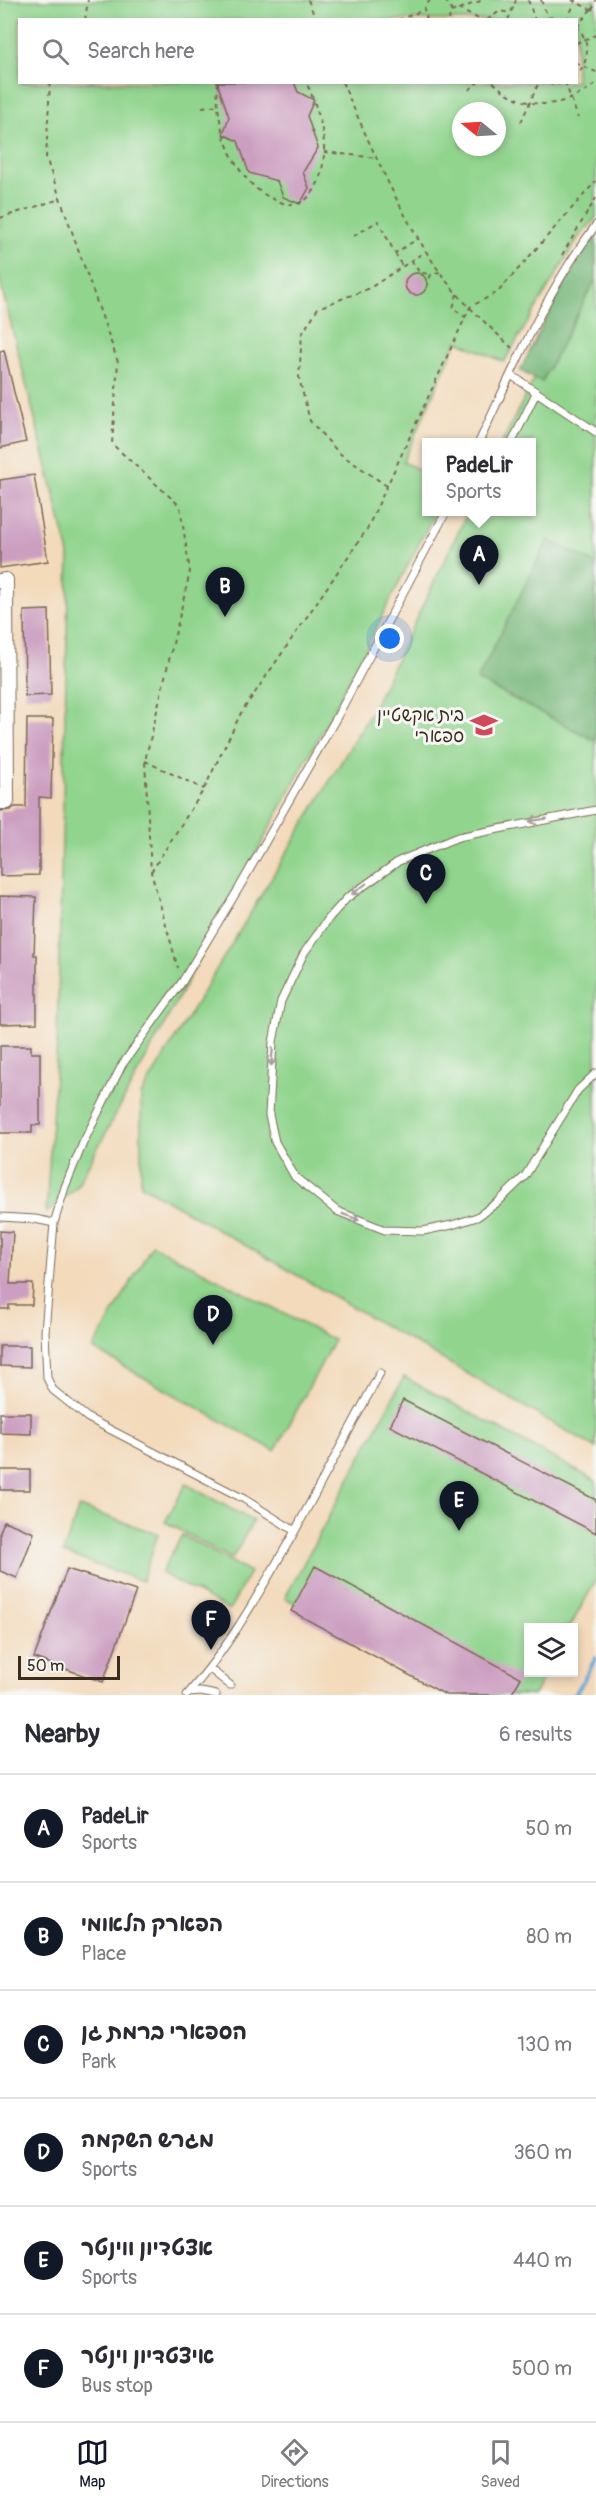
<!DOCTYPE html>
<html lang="en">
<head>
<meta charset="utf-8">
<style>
  :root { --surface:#fff; --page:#f7f7f7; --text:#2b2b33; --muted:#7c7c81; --line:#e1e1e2; --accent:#111827 }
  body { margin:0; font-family:Pangolin,"Playpen Sans Hebrew",sans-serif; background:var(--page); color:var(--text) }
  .controls { position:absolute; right:18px; bottom:18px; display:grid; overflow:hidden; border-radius:0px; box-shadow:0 3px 9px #0003 }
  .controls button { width:54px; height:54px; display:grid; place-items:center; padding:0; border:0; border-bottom:2px solid var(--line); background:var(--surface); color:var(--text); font:30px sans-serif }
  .compass { position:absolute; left:452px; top:102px; width:54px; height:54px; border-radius:50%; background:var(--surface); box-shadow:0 3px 9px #0003; rotate:288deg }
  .scale { position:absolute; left:18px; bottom:15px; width:102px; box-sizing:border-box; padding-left:6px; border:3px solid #3b2a1e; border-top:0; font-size:16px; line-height:21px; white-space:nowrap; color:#3b2a1e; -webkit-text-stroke:4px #f6f6f2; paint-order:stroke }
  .you { position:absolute; left:390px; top:639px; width:21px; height:21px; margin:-15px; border:4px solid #fff; border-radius:50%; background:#1a73e8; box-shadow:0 0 0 9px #1a73e833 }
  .badge { display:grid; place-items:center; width:39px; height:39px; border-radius:50%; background:var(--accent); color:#fff; font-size:20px; font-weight:700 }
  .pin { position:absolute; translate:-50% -50px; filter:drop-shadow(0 2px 3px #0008) }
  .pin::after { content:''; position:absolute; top:32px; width:21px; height:18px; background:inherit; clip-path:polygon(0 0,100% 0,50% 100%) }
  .popup { position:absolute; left:422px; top:438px; width:114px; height:78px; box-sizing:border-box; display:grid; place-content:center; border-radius:0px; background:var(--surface); filter:drop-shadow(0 2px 4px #0005); font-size:20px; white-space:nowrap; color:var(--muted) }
  .popup b { font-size:22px; color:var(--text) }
  .popup::after { content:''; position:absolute; left:50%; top:100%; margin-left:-12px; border:12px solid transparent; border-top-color:var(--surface) }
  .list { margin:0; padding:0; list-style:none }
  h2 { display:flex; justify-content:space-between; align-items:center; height:78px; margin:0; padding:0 24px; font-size:26px }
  h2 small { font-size:20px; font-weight:400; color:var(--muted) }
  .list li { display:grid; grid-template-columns:39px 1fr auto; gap:18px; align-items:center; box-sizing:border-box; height:108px; padding:0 24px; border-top:2px solid var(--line) }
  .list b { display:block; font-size:22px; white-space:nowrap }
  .list p { margin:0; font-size:20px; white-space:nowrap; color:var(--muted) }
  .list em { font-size:20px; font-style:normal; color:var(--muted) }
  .icon { flex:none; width:33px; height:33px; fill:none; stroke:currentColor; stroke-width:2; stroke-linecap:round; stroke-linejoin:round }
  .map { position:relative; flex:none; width:596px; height:1695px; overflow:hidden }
  .search { position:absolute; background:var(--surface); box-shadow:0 3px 9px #0003; left:18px; right:18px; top:18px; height:66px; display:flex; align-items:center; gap:15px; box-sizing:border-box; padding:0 21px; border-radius:0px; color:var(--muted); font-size:22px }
  .sheet { height:726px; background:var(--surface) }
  nav { display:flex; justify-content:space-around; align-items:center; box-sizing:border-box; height:84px; border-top:2px solid var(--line); background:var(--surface); font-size:16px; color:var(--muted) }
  nav a { display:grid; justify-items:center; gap:3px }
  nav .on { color:var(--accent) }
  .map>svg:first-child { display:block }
  .green { fill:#90d48d; stroke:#667f56; stroke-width:1.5; fill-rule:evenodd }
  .forest { fill:#74b678; stroke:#58704b; stroke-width:1.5 }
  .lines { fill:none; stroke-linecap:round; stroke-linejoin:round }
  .stream { stroke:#61a6d6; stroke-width:4 }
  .building { fill:#cc9fc1 }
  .lane-casing { stroke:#7b6855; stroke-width:9 }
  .street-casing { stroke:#7b6855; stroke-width:16 }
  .path { stroke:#7b6855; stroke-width:2; stroke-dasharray:4.5 4.5; stroke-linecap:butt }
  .lane { stroke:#fff; stroke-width:7 }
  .street { stroke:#fff; stroke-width:14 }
  .oneway { stroke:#a79f9a }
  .labels { text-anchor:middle; stroke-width:6; stroke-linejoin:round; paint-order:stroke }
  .poi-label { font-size:18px; fill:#3b2a1e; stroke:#f6f6f2; text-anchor:end }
</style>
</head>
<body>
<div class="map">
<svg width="596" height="1695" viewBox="0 0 596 1695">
  <rect width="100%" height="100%" fill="#f6f6f2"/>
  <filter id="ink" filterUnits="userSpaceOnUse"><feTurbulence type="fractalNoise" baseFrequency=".0167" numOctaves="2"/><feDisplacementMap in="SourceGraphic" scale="12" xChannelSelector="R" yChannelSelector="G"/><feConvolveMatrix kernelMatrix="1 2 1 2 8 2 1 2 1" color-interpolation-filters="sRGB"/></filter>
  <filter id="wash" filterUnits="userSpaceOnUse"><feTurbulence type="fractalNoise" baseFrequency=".008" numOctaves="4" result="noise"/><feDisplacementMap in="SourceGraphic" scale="24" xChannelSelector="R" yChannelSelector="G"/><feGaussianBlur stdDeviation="1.35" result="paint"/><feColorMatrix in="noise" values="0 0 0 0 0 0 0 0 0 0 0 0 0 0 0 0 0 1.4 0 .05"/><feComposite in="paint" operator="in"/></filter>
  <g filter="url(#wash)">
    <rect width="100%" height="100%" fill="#f3dabb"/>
    <path class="green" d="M0,0H596V218L578,238L504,362L457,341L403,462L426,473V512H435L350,679L76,1188L46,1213L57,1043L69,554L0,281ZM20,20H576V82H20ZM461,111H497V147H461Z
      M596,258V1448L141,1185V1095L370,714L468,512H532V442H502Z
      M152,1245L334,1340L275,1451L93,1349Z
      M404,1377L596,1481V1580L570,1627L528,1628V1672L546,1673L534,1695H465L285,1598Z
      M186,1484L253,1521L232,1559L165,1522Z
      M79,1507L158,1534L142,1581L63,1553Z
      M182,1535L250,1572L229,1610L161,1573Z"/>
    <path class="forest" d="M596,234V278L542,382L520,371C543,325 565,276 596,234Z
      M548,540L596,564V741L477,680Z"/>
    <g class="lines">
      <path class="stream" d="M575,1695L596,1658"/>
    </g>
    <g id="blocks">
      <path class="building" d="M217,82H294L298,92L314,100L307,116L318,148L303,172L309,188L300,204L283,197L277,181L249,173L238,141L223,134L229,117Z
        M405 284a11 11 0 1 1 22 0a11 11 0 1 1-22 0Z
        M4,350L26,442L0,448V351Z
        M34,475L48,561L0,568V480Z
        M49,610L51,695L25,696L24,611Z
        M27,719H53L51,798L39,797V875L0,876V811L11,810L14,807H26Z
        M0,896L36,897L34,955H37V1023L0,1024Z
        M0,1046H31V1053H40V1125H32V1133H0Z
        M0,1231L13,1232L10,1284H33L32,1305H9V1309H0Z
        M0,1346H30V1367L0,1366Z
        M403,1400L596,1500V1533L390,1426Z
        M0,1413H31V1434L0,1433Z
        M0,1470H30V1490H0Z
        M4,1521L34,1533L17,1578L0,1571V1532Z
        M315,1566L521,1678L511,1695H446L291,1611Z
        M67,1569L136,1591L103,1682L34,1658Z"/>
    </g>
  </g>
  <g filter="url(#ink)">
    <use href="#blocks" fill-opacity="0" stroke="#7b6855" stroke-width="1.5"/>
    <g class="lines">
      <defs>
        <path id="lane" d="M511,375L596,432
          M479,442C514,368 546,291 596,225
          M512,442L536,393
          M596,810L458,837L399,861L347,898L329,918L304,953L281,1001L273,1042L269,1115L275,1142L295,1177L337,1211L385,1230L423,1231L452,1225L477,1217L498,1202L525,1176L578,1090L596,1073
          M0,1217L35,1219L54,1223L45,1332L47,1378L53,1390L88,1418L244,1499L295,1531C260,1591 233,1642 187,1695
          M54,1223L65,1187L83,1143L122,1065L182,982L239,888L338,715L446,512
          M295,1531L380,1373
          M210,1669L230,1685
          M189,1693L201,1692L216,1695"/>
        <path id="street" d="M0,581L6,580L7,802H0"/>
      </defs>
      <use href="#lane" class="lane-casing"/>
      <use href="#street" class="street-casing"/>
      <path class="path" d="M308,0L316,20
        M445,0L451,9L449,20
        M528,0L535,20
        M541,0L548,18
        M572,0L596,12
        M458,9L481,20
        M592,10L596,0
        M451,12L483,0
        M85,20L88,0
        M398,20L424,10
        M427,20L424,9L430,0
        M487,20L500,11L510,13
        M508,20L516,0
        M541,20L549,17L565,20
        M567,20L576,0
        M576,26C591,41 590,61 576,76
        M577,27L591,9
        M576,43L596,35
        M576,63L596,72
        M50,82L46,158L118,362L112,444L180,506L190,572L145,761L151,872L178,968
        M218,82C214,123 232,179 271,198C277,201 286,205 293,204C321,202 327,157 323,135C320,117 314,99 306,82
        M342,82C371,146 399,213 439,271C459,300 487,324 512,348
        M493,82C524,112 564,110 596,83
        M540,82L556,85L566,82
        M565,82L578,118
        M469,90L478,82
        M202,107L218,105
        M521,122L539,82
        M324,152L377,158
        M0,218L60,199
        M354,236L378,221L395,253L419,238
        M395,253L402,266
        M562,255L596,198
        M411,260L420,273L431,274
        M427,287L431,274L440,272
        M457,294L453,308L465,317
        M387,486L339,453L310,421L299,378L302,334L318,308L370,288L426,251
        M145,761L204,789
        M151,872L204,789L241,713L367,529L470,307L498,292L596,181"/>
      <use href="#lane" class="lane"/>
      <use href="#street" class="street"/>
    </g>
    <defs><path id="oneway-shaft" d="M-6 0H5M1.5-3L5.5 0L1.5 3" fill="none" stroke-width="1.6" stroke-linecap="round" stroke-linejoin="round" transform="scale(1.5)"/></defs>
    <g class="oneway">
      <use href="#oneway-shaft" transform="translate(538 820) rotate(171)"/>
      <use href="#oneway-shaft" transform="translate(359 889) rotate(143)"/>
      <use href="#oneway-shaft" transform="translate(272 1057) rotate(95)"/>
      <use href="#oneway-shaft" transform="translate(351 1217) rotate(21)"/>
    </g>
  </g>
  <defs>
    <symbol id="school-bare" viewBox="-9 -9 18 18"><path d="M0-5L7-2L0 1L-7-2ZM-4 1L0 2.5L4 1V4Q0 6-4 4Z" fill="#d1495b" stroke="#f6f6f2" stroke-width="2.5" paint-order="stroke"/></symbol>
  </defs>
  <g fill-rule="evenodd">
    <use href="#school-bare" x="465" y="706" width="38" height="38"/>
  </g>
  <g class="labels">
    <g class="poi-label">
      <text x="464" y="721">בית אקשטיין<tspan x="464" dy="21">ספארי</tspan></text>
    </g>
  </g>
</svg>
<div class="controls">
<button><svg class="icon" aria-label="layers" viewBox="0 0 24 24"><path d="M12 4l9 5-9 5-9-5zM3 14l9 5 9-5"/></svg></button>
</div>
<svg class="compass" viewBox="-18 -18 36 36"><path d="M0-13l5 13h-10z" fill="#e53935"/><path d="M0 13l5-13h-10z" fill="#7c7c81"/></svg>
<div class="scale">50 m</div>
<div class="you"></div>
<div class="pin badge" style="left:479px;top:585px">A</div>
<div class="popup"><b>PadeLir</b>Sports</div>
<div class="pin badge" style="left:225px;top:617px">B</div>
<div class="pin badge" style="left:426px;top:904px">C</div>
<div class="pin badge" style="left:213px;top:1345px">D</div>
<div class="pin badge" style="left:459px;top:1531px">E</div>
<div class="pin badge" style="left:211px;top:1650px">F</div>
<div class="search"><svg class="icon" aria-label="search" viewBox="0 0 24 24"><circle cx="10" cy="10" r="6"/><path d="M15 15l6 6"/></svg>Search here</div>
</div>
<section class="sheet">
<h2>Nearby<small>6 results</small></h2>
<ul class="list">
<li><span class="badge">A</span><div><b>PadeLir</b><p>Sports</p></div><em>50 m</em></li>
<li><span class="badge">B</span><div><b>הפארק הלאומי</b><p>Place</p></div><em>80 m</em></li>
<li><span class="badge">C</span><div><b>הספארי ברמת גן</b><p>Park</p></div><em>130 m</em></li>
<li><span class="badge">D</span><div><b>מגרש השקמה</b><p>Sports</p></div><em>360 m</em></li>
<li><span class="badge">E</span><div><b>אצטדיון ווינטר</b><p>Sports</p></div><em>440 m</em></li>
<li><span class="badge">F</span><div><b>איצטדיון וינטר</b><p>Bus stop</p></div><em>500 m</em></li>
</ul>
</section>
<nav>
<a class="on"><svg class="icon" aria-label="map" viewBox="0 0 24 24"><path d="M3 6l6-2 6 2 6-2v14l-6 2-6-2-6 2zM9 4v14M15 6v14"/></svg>Map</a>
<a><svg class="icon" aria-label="directions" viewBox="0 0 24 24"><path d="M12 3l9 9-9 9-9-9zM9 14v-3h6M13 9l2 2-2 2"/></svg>Directions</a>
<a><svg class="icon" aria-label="saved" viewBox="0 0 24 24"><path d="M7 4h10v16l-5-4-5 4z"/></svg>Saved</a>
</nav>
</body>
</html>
